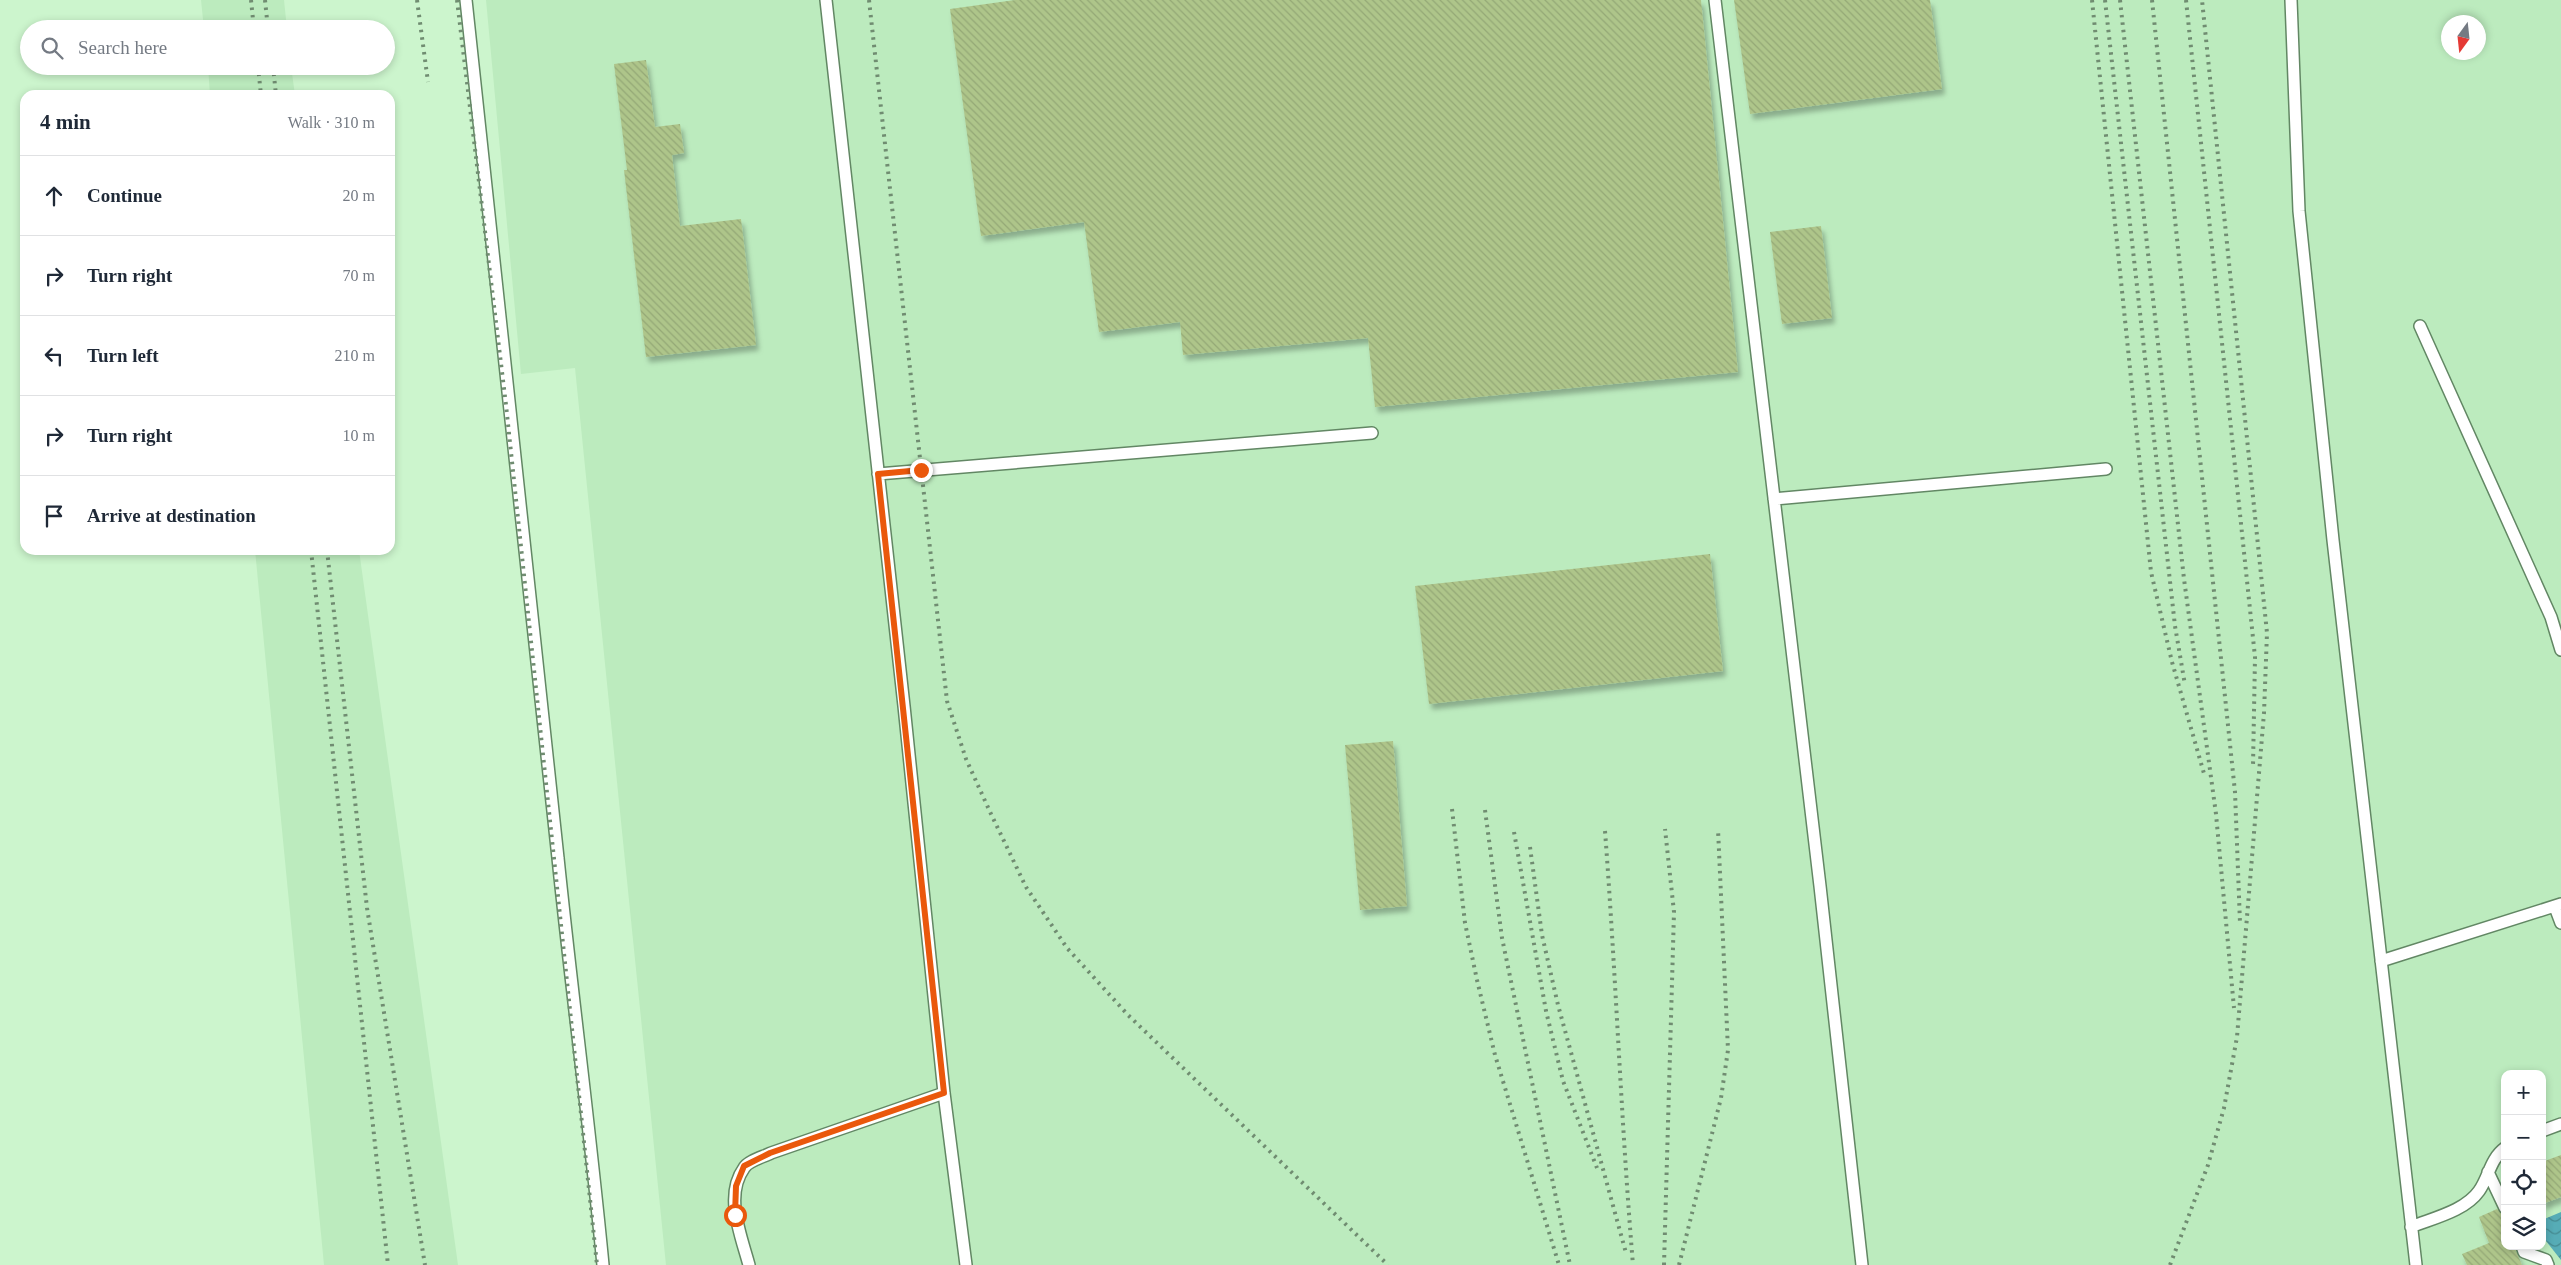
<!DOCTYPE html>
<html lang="en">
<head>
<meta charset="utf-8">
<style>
  :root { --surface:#fff; --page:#f6f6f7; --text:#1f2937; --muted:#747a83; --line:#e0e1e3 }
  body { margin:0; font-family:"Times New Roman",serif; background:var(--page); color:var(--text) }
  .controls { position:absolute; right:15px; bottom:15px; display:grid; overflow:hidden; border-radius:10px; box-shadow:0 2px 8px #0003 }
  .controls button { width:45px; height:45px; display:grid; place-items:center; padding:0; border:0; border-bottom:1px solid var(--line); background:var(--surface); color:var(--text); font:25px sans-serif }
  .compass { position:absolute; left:2441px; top:15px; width:45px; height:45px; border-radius:50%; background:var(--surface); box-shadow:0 2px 8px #0003; rotate:195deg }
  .stop { position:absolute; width:15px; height:15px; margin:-11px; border:4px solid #ea580c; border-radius:50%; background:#fff }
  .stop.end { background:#ea580c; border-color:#fff; box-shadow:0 1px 5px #0008 }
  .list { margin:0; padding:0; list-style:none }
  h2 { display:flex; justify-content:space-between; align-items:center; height:65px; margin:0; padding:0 20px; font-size:21px }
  h2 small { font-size:16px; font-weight:400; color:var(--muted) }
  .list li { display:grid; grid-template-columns:32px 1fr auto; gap:15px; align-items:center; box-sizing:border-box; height:80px; padding:0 20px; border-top:1px solid var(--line) }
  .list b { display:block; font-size:19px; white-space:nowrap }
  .list em { font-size:16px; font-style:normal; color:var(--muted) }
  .icon { flex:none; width:28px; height:28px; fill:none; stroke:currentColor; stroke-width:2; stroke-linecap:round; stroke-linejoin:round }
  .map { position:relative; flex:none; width:2561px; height:1265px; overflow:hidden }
  .search { position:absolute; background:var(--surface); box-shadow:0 2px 8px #0003; left:20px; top:20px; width:375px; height:55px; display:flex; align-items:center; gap:12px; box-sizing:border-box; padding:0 18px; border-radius:28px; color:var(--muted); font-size:19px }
  .panel { position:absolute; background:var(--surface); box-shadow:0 2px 8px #0003; left:20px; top:90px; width:375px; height:465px; border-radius:15px }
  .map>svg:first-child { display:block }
  .built { fill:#bcebbe; fill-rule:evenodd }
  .water { fill:url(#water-waves) }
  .building { fill:url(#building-back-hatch); filter:url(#shadow) }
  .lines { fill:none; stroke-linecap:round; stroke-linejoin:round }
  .lane-casing { stroke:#628764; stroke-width:14 }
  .lane { stroke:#fff; stroke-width:11 }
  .rail { stroke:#708c71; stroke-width:4; stroke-dasharray:2.5 5; stroke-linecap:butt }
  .route { stroke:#ea580c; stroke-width:6 }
</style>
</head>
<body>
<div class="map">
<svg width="2561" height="1265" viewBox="0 0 2561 1265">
  <defs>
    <pattern id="water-waves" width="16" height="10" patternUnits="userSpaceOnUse" patternTransform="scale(1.25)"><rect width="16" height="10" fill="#56acb6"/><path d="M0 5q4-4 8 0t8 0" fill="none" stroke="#458b92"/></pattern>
    <pattern id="building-back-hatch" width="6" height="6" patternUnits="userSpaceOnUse" patternTransform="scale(1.25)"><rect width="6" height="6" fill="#aec58a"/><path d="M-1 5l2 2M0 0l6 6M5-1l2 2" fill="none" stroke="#94a876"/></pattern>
    <filter id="shadow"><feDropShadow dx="3" dy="5.5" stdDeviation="2.5" flood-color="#0004"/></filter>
  </defs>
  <rect width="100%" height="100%" fill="#ccf5cd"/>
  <path class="built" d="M201,0H284L287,29H204Z
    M486,0H2561V1265H666L575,368L521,374ZM2448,22H2478V52H2448ZM2505,1074H2542V1246H2505Z
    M208,66H291L295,95H210Z
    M255,550H359L458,1265H324Z"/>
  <path class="water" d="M2561,1212V1260L2542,1236V1220Z"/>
  <path class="building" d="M1015,0H1701L1738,372L1375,407L1368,338L1183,355L1180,322L1099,332L1084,222L981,236L950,9Z
    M1734,0H1930L1942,89L1750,114Z
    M646,60L655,127L680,124L684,153L672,155L680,226L741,219L756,345L646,357L624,170H627L614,64Z
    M1821,226L1832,318L1782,324L1770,232Z
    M1710,554L1723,671L1429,704L1415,586Z
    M1393,741L1407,906L1360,910L1345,745Z
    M2561,1155V1197L2542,1204V1162Z
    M2497,1209L2505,1215V1246H2514L2522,1265H2467L2462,1254L2489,1243L2479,1217Z"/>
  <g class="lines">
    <defs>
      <path id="lane" d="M466,0C498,286 528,572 558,858C572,994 590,1129 603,1265
        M826,0L904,706L944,1093L966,1265
        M1715,0L1820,886L1862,1265
        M2291,0L2299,211L2333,540L2416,1265
        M2420,326L2551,617L2561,650
        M878,474L1372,433
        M1774,499L2106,469
        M2555,907L2561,923
        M2381,961L2561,904
        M2542,1131L2561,1124
        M2488,1172L2505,1208
        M2411,1227C2433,1218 2465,1211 2479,1191C2489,1177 2490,1159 2505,1148
        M2522,1246L2524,1252L2546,1260L2548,1265
        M749,1265C741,1235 724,1196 744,1168C748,1161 763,1157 771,1153L944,1093"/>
    </defs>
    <use href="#lane" class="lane-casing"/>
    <use href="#lane" class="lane"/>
    <path class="rail" d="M251,0L254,29
      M265,0L268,29
      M417,0L428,82
      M457,0L506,405L597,1265
      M869,0L947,701L966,759L991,814L1026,887L1067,948L1128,1015L1388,1265
      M2092,0L2151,572L2172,662L2205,777
      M2105,0L2175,626L2185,685
      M2120,0L2184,579L2216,814L2234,1008
      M2152,0L2235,792L2240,923
      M2186,0L2255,657L2253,766
      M258,66L261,95
      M273,66L276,95
      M311,550L388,1265
      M327,550L367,908L425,1265
      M1452,809L1465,923L1477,980L1495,1055L1559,1265
      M1485,810L1502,938L1570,1265
      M1605,831C1616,976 1621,1121 1633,1265
      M1514,832L1546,1011L1563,1081L1597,1168
      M1530,847L1542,935L1558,1005L1626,1253
      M1664,1265L1674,912L1665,829
      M1679,1265L1721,1098L1728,1050L1718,829
      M2170,1265L2208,1165L2224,1108L2237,1037L2264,713L2267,633L2202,0"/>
  </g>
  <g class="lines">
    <path class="route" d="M735,1215L736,1186L744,1166L770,1153L944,1093L878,474L921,470"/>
  </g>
</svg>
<div class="controls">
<button>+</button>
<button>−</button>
<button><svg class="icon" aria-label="locate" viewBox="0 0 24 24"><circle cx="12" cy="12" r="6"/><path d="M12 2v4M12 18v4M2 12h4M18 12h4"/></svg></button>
<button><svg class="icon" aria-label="layers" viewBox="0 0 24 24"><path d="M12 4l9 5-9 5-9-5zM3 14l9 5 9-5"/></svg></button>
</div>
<svg class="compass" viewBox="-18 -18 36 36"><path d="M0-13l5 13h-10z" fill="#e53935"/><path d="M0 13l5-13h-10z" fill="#747a83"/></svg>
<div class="stop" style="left:735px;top:1215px"></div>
<div class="stop end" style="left:921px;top:470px"></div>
<div class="search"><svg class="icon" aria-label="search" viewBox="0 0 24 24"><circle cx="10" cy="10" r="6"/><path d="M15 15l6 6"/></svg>Search here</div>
<section class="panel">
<h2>4 min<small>Walk · 310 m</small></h2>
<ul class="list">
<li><svg class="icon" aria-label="ahead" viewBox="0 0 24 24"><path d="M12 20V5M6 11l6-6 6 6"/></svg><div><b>Continue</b></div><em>20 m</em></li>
<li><svg class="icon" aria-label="right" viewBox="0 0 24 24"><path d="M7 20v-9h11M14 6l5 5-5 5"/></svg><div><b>Turn right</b></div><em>70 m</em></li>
<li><svg class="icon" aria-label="left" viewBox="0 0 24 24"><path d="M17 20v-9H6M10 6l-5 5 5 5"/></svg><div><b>Turn left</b></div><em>210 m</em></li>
<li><svg class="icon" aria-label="right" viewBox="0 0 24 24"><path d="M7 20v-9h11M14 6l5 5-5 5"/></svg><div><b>Turn right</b></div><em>10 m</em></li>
<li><svg class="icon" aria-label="arrive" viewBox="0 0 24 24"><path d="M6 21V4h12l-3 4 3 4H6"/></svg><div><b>Arrive at destination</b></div></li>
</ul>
</section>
</div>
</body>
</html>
